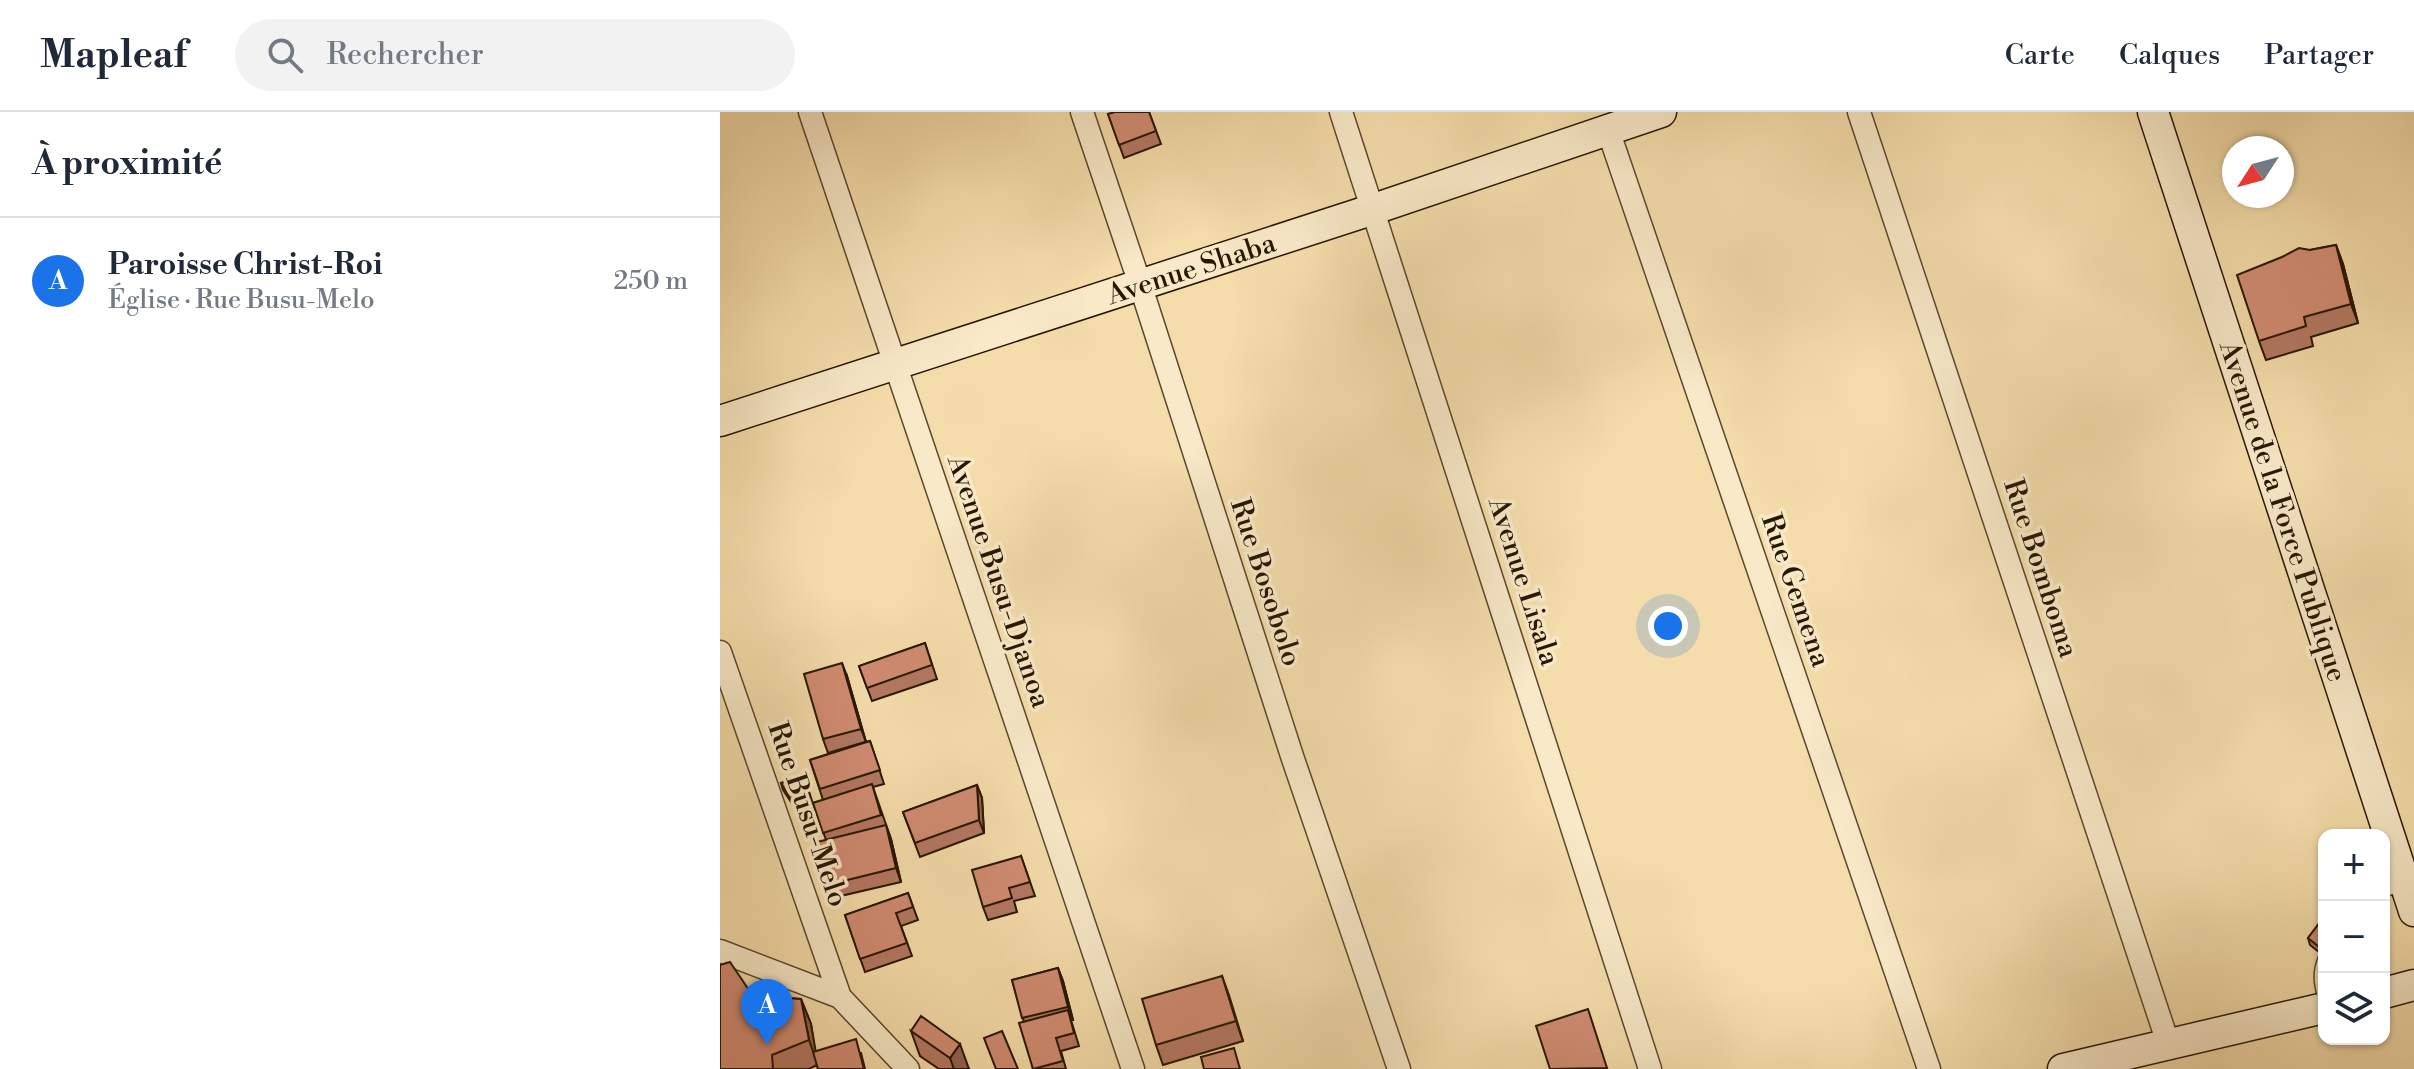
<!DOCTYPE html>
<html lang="fr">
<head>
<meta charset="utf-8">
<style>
  :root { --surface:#fff; --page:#f2f2f3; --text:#1f2937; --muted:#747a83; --line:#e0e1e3; --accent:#1a73e8 }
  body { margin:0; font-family:"Libre Bodoni",serif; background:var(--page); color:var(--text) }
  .controls { position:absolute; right:24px; bottom:24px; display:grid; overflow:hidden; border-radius:16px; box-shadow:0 2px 6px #0004 }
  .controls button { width:72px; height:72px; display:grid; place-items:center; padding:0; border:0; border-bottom:2px solid var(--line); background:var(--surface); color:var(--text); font:40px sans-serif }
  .compass { position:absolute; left:1502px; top:24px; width:72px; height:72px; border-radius:50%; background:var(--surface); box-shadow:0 2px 6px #0004; rotate:234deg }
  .you { position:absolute; left:948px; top:514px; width:28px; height:28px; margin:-20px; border:6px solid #fff; border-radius:50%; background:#1a73e8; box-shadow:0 0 0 12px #1a73e833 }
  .badge { display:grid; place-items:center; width:52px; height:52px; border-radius:50%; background:var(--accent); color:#fff; font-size:26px; font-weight:700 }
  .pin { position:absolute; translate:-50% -66px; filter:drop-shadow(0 2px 4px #0008) }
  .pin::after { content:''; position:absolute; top:42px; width:28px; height:24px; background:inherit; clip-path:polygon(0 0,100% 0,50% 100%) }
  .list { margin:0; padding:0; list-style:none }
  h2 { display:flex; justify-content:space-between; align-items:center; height:104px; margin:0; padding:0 32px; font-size:34px }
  h2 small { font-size:26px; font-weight:400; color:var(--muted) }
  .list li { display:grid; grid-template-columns:52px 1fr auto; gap:24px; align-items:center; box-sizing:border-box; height:128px; padding:0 32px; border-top:2px solid var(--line) }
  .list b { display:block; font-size:30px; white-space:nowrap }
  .list p { margin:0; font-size:26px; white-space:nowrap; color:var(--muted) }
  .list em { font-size:26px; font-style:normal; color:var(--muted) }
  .icon { flex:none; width:44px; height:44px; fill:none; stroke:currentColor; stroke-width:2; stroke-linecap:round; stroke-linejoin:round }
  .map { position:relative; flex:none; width:1694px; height:957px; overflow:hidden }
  header { display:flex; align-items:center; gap:48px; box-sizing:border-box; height:112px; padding:0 40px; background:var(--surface); border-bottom:2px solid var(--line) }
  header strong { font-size:38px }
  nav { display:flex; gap:44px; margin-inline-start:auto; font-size:28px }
  .search { width:560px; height:72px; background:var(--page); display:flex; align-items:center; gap:20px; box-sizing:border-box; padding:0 28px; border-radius:44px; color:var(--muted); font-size:30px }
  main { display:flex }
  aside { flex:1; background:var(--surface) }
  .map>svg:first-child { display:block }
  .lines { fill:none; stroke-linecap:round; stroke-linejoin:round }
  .lane-casing { stroke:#5a482b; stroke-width:14 }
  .street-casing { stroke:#5a482b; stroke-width:25 }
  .secondary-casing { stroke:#271600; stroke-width:33 }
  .lane { stroke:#f8e9c8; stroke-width:11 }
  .street { stroke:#f8e9c8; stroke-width:22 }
  .secondary { stroke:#f8e9c8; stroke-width:30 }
  .wall { fill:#b47863; stroke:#271600; stroke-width:2 }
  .shaded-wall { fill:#926250; stroke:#271600; stroke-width:2 }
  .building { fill:#d18c73; stroke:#271600; stroke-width:2 }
  .labels { text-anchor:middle; stroke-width:7; stroke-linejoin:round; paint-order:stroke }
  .street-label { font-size:28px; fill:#271600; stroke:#f8e9c8 }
</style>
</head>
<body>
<header>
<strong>Mapleaf</strong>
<div class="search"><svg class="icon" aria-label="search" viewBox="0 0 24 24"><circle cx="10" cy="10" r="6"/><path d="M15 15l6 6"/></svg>Rechercher</div>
<nav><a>Carte</a><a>Calques</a><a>Partager</a></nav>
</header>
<main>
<aside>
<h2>À proximité<small></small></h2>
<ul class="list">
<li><span class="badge">A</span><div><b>Paroisse Christ-Roi</b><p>Église · Rue Busu-Melo</p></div><em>250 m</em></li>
</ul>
</aside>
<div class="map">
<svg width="1694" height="957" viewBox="0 0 1694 957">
  <rect width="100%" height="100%" fill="#f5ddab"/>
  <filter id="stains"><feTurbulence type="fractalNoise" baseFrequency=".0025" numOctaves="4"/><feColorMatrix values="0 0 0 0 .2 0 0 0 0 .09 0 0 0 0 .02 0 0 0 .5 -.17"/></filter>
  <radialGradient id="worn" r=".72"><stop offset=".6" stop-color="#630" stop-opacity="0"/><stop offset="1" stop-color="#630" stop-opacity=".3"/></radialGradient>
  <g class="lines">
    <defs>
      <path id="lane" d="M1664,779L1685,772
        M1604,847C1598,861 1600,872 1604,886"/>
      <path id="street" d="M90,0L413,957
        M362,0L420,172L572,644L679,957
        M621,0L930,957
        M1139,0L1448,931
        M888,18L1209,957
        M0,540L120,885
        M0,839L120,885L188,957"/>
      <path id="secondary" d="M1433,0L1694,799
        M0,309L654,97L941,0
        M1664,881L1694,873
        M1343,957L1604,896"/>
    </defs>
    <use href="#lane" class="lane-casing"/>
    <use href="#street" class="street-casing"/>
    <use href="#secondary" class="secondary-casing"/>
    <use href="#lane" class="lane"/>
    <use href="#street" class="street"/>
    <use href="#secondary" class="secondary"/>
  </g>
  <path class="wall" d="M429,0L441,32L404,46L388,2Z
    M1616,133L1623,152L1638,211L1591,225L1593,234L1546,248L1539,229L1590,138Z
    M205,531L217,567L152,589L139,554Z
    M127,564L146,630L150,629L164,672L153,675L171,727L181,770L112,786L107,773L106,728L93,691L103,688L90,648L145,630L108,641L103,627Z
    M84,664L93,692L75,696L63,678L61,671Z
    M257,673L262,686L264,721L200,745L183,700Z
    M301,744L315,784L294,789L297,800L268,808L263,795Z
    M188,781L198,808L181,814L192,844L145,860L125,803Z
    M1604,805V844L1590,833L1588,826Z
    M338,856L343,869L353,908H351L359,934L341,939L346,957H313L304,910L292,868Z
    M502,864L523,929L443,953L436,933Z
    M33,884L81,887L91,912L95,939L141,941L145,957H98L97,953L89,957H0Z
    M191,919L249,957H219L200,944Z"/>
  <path class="shaded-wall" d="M1616,133L1623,152L1638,211L1631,192Z
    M122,551L127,564L146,630L141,617Z
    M257,673L262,686L264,721L259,708Z
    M166,713L171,727L181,770L176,756Z
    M338,856L343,869L353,908L348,895Z
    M502,864L509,883L523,929L516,909Z
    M81,887L91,912L98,953L89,928Z
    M240,932L249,957H234L230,946Z"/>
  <path class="building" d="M395,0H429L436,19L399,33L388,2Z
    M1616,133L1631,192L1584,205L1586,214L1539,229L1517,163L1562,145L1579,136L1590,138Z
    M205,531L212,553L147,576L139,554Z
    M122,551L141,617L103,627L84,562Z
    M150,629L160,658L100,677L90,648Z
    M84,664L90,685L72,690L61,671Z
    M152,672L161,703L103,721L93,691Z
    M257,673L259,708L195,731L183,700Z
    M166,713L176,756L107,773L97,730Z
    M301,744L310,770L289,776L292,786L263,795L252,758Z
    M188,781L193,795L176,801L187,831L140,847L125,803Z
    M1604,805V839L1588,826Z
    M10,850L33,884L81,887L89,928L52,943L53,957H0V853Z
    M338,856L348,895L302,906L292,868Z
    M502,864L516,909L436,933L422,887Z
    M868,897L887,956L830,957L816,914Z
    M348,898L354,921L336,926L343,949L313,957L299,911Z
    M201,904L240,932L230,946L191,919Z
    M282,919L298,957H276L264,926Z
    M136,927L144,957H98L93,940Z
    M514,936L520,957H484L481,945Z"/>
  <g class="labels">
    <g class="street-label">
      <text transform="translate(471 156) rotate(-18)" y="10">Avenue Shaba</text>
      <text transform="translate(1564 399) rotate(72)" y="10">Avenue de la Force Publique</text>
      <text transform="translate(1322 456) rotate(72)" y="10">Rue Bomboma</text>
      <text transform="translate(280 469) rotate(71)" y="10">Avenue Busu-Djanoa</text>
      <text transform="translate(805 469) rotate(72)" y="10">Avenue Lisala</text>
      <text transform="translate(547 470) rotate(72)" y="10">Rue Bosobolo</text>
      <text transform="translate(1077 478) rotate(71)" y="10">Rue Gemena</text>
      <text transform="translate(89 702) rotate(71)" y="10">Rue Busu-Melo</text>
    </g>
  </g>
  <rect width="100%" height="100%" filter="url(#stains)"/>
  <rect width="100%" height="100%" fill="url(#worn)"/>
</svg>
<div class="controls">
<button>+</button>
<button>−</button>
<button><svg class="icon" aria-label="layers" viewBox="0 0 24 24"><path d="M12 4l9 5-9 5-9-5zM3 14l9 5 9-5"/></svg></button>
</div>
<svg class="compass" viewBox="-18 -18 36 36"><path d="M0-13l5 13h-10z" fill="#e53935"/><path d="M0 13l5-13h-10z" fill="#747a83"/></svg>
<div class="you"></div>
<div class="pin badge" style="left:47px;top:933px">A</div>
</div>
</main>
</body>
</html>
